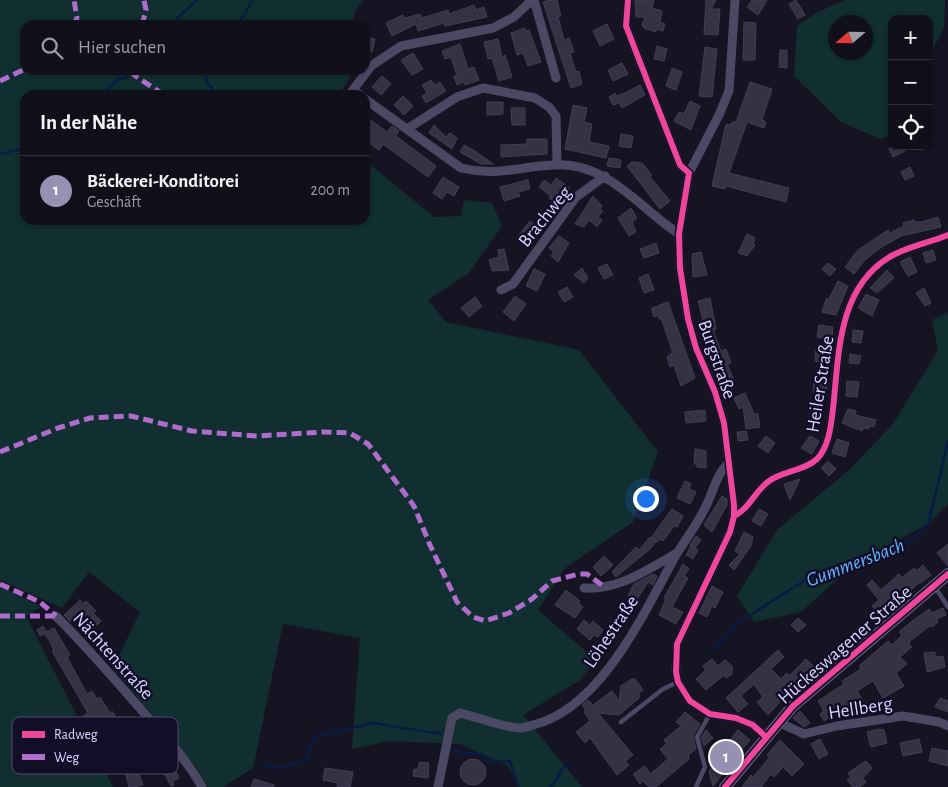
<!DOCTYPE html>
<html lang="de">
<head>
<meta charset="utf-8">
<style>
  :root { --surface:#100f1a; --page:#1e1d27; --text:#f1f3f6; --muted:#9c9ca2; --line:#302f39; --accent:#9691b2 }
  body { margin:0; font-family:"Alegreya Sans",sans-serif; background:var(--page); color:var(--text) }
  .controls { position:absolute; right:15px; top:15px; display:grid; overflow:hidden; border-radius:10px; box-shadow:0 1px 4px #0004 }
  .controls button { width:45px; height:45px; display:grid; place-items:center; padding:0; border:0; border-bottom:1px solid var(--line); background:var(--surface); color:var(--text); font:25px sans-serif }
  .compass { position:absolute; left:828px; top:15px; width:45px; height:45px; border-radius:50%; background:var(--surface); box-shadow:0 1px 4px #0004; rotate:250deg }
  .you { position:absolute; left:645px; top:498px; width:18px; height:18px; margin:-12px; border:4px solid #fff; border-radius:50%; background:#1a73e8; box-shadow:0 0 0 8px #1a73e833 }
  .badge { display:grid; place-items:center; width:32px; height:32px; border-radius:50%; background:var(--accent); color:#fff; font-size:16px; font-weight:700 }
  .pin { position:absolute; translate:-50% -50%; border:2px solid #fff; box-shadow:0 1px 5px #0006 }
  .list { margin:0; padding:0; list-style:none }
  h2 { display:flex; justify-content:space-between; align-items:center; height:65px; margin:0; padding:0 20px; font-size:21px }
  h2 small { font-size:16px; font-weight:400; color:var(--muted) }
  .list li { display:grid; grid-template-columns:32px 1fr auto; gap:15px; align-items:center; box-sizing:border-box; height:70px; padding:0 20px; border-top:1px solid var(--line) }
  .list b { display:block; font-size:19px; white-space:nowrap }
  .list p { margin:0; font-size:16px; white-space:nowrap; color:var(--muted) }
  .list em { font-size:16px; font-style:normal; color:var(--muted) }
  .icon { flex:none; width:28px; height:28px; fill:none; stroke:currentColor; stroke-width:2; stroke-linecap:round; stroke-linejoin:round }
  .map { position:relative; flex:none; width:948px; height:787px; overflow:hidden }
  .search { position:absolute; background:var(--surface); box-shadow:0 1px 4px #0004; left:20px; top:20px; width:350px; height:55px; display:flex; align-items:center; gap:12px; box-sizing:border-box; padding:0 18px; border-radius:15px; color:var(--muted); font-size:19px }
  .panel { position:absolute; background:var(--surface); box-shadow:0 1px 4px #0004; left:20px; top:90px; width:350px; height:135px; border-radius:15px }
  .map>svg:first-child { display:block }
  .green { fill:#112f30; fill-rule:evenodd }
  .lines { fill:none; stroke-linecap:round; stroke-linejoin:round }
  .stream { stroke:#071b45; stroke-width:2.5 }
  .building { fill:#353244; stroke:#433e56 }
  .lane { stroke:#4a4863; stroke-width:4.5 }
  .street { stroke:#4a4863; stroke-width:9 }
  .secondary { stroke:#575575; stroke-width:12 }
  .quiet { stroke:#b06ccc; stroke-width:5; stroke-dasharray:10 5; stroke-linecap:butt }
  .cycleway-casing { stroke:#130e28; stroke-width:9 }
  .cycleway { stroke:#ed469a; stroke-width:6 }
  .labels { text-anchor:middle; stroke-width:5; stroke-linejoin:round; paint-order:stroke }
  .street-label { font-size:19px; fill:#dbd5ff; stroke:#130e28 }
  .water-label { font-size:20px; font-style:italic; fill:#63b2ff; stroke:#130e28 }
  .key { fill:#130e28; stroke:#4f4a68; stroke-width:1 }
  .key-label { font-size:14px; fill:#dbd5ff }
</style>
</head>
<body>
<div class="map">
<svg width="948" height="787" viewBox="0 0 948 787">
  <rect width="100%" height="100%" fill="#161422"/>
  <path class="green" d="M0,0H364L356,9L351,25H25V70H349L351,76L339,95H25V220H365V174L372,166L434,217L461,216L464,200L492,203L502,226L469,273L428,300L446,322L579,350L658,452L633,522L565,568L538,610L596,660L580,680L523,715L582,787H519L508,766L460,744L389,741L352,749L360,638L283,624L253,768L223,787H208L195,766L113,668L140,612L89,572L62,608L0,580Z
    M845,0H945L944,27L932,52L931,112L929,114V19H892V135L880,139L841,122L794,76L797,26L816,13ZM836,22H866V52H836Z
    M948,313V504L929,523L854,564L801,612L754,622L737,596L777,530L849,470L893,424L938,350L932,320Z
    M0,586L41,607L26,616L113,787H0Z"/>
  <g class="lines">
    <path class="stream" d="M170,25L197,0
      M234,25L244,16L252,0
      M204,70L208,85L212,87L211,95
      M100,95L119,79L128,77
      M0,154L25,148
      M204,220V223
      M713,650L739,622L815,574L911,540L928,525L948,441
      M450,747V750C461,754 472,752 484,755L486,761H510L518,787
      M262,763L275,768L306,761L314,737L373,723L432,733L437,732L441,735
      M550,787L557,780L561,770L571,763"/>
  </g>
  <path class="building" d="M550,0H557L561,16L558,17L564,40L569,38L574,52L570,53L576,72L579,71L582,84L571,88L543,2Z
    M635,0H654L652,8L662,11L660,22L665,24L663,31L656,29V32L644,28L642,25L645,17H636Z
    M706,0H716L711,9H720L718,35L704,34Z
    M752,0H767L758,15L747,7Z
    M796,0L805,15L798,19L789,4Z
    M474,5L476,10L484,7L487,17L445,26L444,23L418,31L416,24L392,36L386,23L403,15L405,18L420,14L422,18L448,10L449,14Z
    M744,22L756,23L755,60H743Z
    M607,24L614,39L600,46L593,31Z
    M525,28L526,31L529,30L541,62L528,66L523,53L517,55L511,33Z
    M365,37L375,39L372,52L365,50Z
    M498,39L502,57L505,55L512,77L499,81L492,58L488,59L484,42Z
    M460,44L468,69L474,67L479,80L465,85L464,82L457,85L454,76L457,75L451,57L445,59L442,51Z
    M657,46L667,49L664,61L654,59Z
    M705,47L717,49L712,97L699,96Z
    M780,50H787V68L779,67Z
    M413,53L423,69L412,75L401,60Z
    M622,63L628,74L613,81L608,70Z
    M672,68L682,72L676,90L666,86Z
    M382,76L391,84L381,95L372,87Z
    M431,80L435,85L440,82L446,91L426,103L422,96L427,93L422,85Z
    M750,82L772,89L762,120L766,122L764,128L747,122L729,173L789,188L786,202L726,186L725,189L712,186L726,124L731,125L732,122H736Z
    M640,85L645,95L622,108L619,103L613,105L609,97L615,93L616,96L623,94Z
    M403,96L413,106L404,115L394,105Z
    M690,101L700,106L691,130L674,121L679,112L684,114Z
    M487,102H503V114L487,115Z
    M573,105L587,108L584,122L592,124L589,142L609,146L606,158L565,149Z
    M511,108H525V125H512Z
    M365,116L387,132L392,126L399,131L396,136L436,166L428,177L383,144L379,150L365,140Z
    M434,125L446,137L450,133L457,138L452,149L429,133Z
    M621,134L633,136L631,148L619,146Z
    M527,139H547V154L501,157V145L527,144Z
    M464,145L475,151L493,164H481L460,152Z
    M894,146H902L905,151L893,157L889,149Z
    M609,158L621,160L620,168L607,166Z
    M632,162L642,163L652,175L650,177L670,201L660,209L627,166Z
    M910,167L914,176L905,180L901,172Z
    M443,177L459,187L454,196L447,192L442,199L433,193Z
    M556,178L570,188L557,205L549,198L551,196L539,187L544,180L551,185Z
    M528,180L530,189L518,192L520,196L504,201L500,187Z
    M593,196L602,206L600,209L603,211L598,217L602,220L597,227L589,220L584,227L575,224Z
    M631,208L637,218L632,222L636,232L629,236L618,218Z
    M938,217L941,227L901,236L880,248L864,261L854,274L845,267L858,250L888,230L890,233L904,226L903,223L914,220L915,222H922Z
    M530,221L541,230L528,246L517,237Z
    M747,234L755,238L753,243L755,245L747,256L738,253Z
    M559,236L569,243L558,262L551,256L554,252L549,248Z
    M656,243L659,253L644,258L640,249Z
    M504,249L509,270L492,271L489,260L499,257L498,250Z
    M933,250L936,260L926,263L923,253Z
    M701,252L707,275L693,277L692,254Z
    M910,257L917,272L908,276L900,262Z
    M828,263L836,269L830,276L822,269Z
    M607,264L613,275L604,279L598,268Z
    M582,268L588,278L584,283L574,275Z
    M534,269L545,274L537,291L526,286Z
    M887,270L894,278L877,293L870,288Z
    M648,274L654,290L644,293L639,278Z
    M838,281L848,286L836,315L822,312L826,299H829Z
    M567,287L573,297L564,302L558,292Z
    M924,288L931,303L925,306L916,293Z
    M866,294L879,300L872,316L858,308Z
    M515,296L526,304L514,321L503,312Z
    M475,297L482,306L469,317L461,308Z
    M710,298L716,329L713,330L721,351L726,349L731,363L727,364L735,383L724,387L700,329L705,328L698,301Z
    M668,302L695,378L681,386L674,365L670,367L667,357L672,353V350L661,318L659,319L658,315L654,317L652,311V308Z
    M819,325L833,327L832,339L817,337Z
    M853,330L863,331L861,343L852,342Z
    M816,350L831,352L830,363L815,361Z
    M850,354L861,356L859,364L849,363Z
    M821,379H828L826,394L813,392L814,381L821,382Z
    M847,381L859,382L857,397L846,396Z
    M745,393L754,414H758L760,427L746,429L743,407L739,409L734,398Z
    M848,409L856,411L855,415L876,420L874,427L869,426V429L863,428L862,431L842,423Z
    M705,410L706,421L686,423L685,412Z
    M746,431L748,440L738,441L737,432Z
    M766,436L775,443L768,453L758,446Z
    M810,436L819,441L812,454L801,448Z
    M837,439L849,443L845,457L832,453Z
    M695,449L706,451V468L697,467V464H694Z
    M828,461L836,469L829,476L821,468Z
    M800,479L790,500L784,484Z
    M685,481L691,484L689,489L696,492L690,504L677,498Z
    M722,496L727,499V505L712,532L704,525Z
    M672,509L683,516L677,527L674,526L663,541L661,539L657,542L651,538Z
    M759,509L768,514L761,526L752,521Z
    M744,532L753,537L751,546L734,570L729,565L740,554L735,551Z
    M696,536L701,540L695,548L698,550L693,559L686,555L691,546L693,547L690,545Z
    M650,537L656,541L651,548L616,577L612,572L636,547L639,550Z
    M948,544V566L937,553Z
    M604,556L613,565L601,576L593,567Z
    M683,564L689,569L684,576L688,578L672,607L683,612L676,624L659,615L666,599L664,598Z
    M923,565L931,575L921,583L920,582L881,616L872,606L879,600L867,585L872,580L881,590L899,574L902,578L914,568L916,571Z
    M653,574L657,576L653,585L648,582L636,601L628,596L634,584Z
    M712,586L723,592L715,608L712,606L707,617L699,613Z
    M566,590L580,601L578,603L583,607L575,618L555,605Z
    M80,600L83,604L86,601L96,611L93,613L101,621L91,631L77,616L71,622L64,615Z
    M943,608L946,615L936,619L938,622L932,627L931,625L910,641L909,644L912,647L900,657L907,664L896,673L904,686L883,698L873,681L857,691L867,708L858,713L852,702L824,721L820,714L824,711L818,701L844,684L842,681L861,669L859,666L888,641L892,645L902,635L899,632L911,622L929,609L932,613Z
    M798,618L806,625L798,632L791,625Z
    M584,620L590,625L593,621L603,630L598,637L594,635L590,640L577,629Z
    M43,626L46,632L54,628L70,655L67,657L87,694L92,691L97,699L100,697L110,713L112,711L121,725L118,727L122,735L114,740L105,725L89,734L80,718L88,713L52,651L54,650L50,642L45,634L40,636L37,630Z
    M778,650L784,657L771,669L781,679L787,673L789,676L806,659L818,671L793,694L790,691L768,715L757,702L763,697L754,684L741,696L748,704L738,712L726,698Z
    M935,652V657L943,656L945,667L927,672L924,653Z
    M712,659L718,666L725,660L732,666V674L726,678L724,675L706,690L696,679L706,670L703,666Z
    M632,679H635L643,690L639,693V698L619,715L598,713L633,755L625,761L629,765L617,775L590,738L585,743L576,732L590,721L584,712L586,710L582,705L588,700L593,705L612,691L619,701L621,686Z
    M940,698L948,701V712L935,707Z
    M800,711L810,723L804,727L793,718Z
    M685,712L700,724L693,736L696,749L688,755L689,759L656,787H649L643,781L640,784L633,774L645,766L650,774L668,759L660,749L667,744L664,740L681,726L676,722Z
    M879,729L884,730L887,743L871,747L867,732Z
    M706,730L713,738L704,746L701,738Z
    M738,730L750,740L713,786L709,771L714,764L709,754L718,744L723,749Z
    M820,739L828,754L819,759L811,744Z
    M919,739L922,752L903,756L900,743Z
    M780,740L804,764L792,776L783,767L774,777L771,774L761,787H742L751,775L753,777L770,757L767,755Z
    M130,747L143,785L133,787H129L124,767L120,768L114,752Z
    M932,748L948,751V766L929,761Z
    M159,752V760L167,758L170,769L174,767L179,778L173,781L174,785L171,786L162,769L159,770L153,762L151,754Z
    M460 772a13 13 0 1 1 26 0a13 13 0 1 1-26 0Z
    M866,761L872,768L863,778L866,782L860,787H853L847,780L851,777L848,773Z
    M419,762L429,763L428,778L413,776L414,769L418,770Z
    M325,768L353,772L350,787H337L338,783L323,780Z
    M254,779L274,785V787H251Z"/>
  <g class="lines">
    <path class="lane" d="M935,587L948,607
      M621,722L663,689L678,682
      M696,787L705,767L697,737L710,714"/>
    <path class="street" d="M534,0L556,78
      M628,0L626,26L680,165L689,173L679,234L680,268L688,319L696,348L715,392L724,423L734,505V516L730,532L677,644L676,672L678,682L690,701L710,714L736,718L753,725L766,737
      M353,90L371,66L401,46L493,28L514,17L532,0
      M349,95L353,90L360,95
      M365,99L461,168C498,177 520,166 555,165C608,162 640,209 679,234
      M407,129L457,97L483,88L535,98L549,107L556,116L557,164
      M689,173L719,115L729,91L735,0
      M501,290L513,284L576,197L605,176
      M734,516C750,508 755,491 769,481C783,471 804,471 817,459C829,447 831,425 833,409C839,356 837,290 888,258C905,247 929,243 948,235
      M584,588C619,590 647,570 677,553
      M56,616C85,645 111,675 138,706C161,733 185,756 202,787
      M778,722L804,734L837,726L903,716L939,722L948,726
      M438,787L452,718L460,713C477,717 502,727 519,728C523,728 529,726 533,725C602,708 644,612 676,555C685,540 696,526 704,510C713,494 715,477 728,463"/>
    <path class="secondary" d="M725,787L793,706L948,574"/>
    <path class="quiet" d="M73,25L77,18L74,0
      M142,25L146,10L144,0
      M134,70V75L164,95
      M0,81L25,69
      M0,452L58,428L90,418L131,416L192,431L257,436L323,432L350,433L368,444L414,506L430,545L457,602L473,617L485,621L509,613L532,599L552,581L579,574H587L606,588
      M0,584L40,602L56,616
      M0,616H56"/>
    <defs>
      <path id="cycleway" d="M628,0L626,26L680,165L689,173L679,234L680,268L688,319L696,348L715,392L724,423L734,505V516L730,532L677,644L676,672L678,682L690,701L710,714L736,718L753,725L766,737
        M734,516C750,508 755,491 769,481C783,471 804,471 817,459C829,447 831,425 833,409C839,356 837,290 888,258C905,247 929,243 948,235
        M725,787L793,706L948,574"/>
    </defs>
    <use href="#cycleway" class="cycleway-casing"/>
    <use href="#cycleway" class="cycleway"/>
  </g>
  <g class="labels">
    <g class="street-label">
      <text transform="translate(544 216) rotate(-51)" y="7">Brachweg</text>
      <text transform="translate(718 359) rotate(71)" y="7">Burgstraße</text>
      <text transform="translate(819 384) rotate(-81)" y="7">Heiler Straße</text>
      <text transform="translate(610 631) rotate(-56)" y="7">Löhestraße</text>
      <text transform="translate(844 644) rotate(-41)" y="7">Hückeswagener Straße</text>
      <text transform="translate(114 655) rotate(48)" y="7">Nächtenstraße</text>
      <text transform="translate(860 707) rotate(-9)" y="7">Hellberg</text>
    </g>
    <g class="water-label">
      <text transform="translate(855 562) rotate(-21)" y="7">Gummersbach</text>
    </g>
  </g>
  <rect x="12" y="717" width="166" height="57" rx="8" class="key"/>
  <rect x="22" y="731" width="23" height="7" fill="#ed469a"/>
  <rect x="22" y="754" width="23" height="6" fill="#b06ccc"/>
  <g class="key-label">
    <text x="54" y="739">Radweg</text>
    <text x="54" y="762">Weg</text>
  </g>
</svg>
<div class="controls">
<button>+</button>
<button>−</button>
<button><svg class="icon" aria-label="locate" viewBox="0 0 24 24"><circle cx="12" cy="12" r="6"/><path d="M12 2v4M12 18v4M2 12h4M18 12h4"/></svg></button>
</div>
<svg class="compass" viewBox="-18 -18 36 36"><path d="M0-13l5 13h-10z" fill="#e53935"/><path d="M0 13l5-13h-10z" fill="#9c9ca2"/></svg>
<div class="you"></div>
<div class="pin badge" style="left:726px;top:757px">1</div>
<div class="search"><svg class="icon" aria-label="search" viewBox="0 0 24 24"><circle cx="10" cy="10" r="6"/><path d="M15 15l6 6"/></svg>Hier suchen</div>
<section class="panel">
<h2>In der Nähe<small></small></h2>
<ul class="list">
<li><span class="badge">1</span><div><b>Bäckerei-Konditorei</b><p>Geschäft</p></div><em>200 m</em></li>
</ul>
</section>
</div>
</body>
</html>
